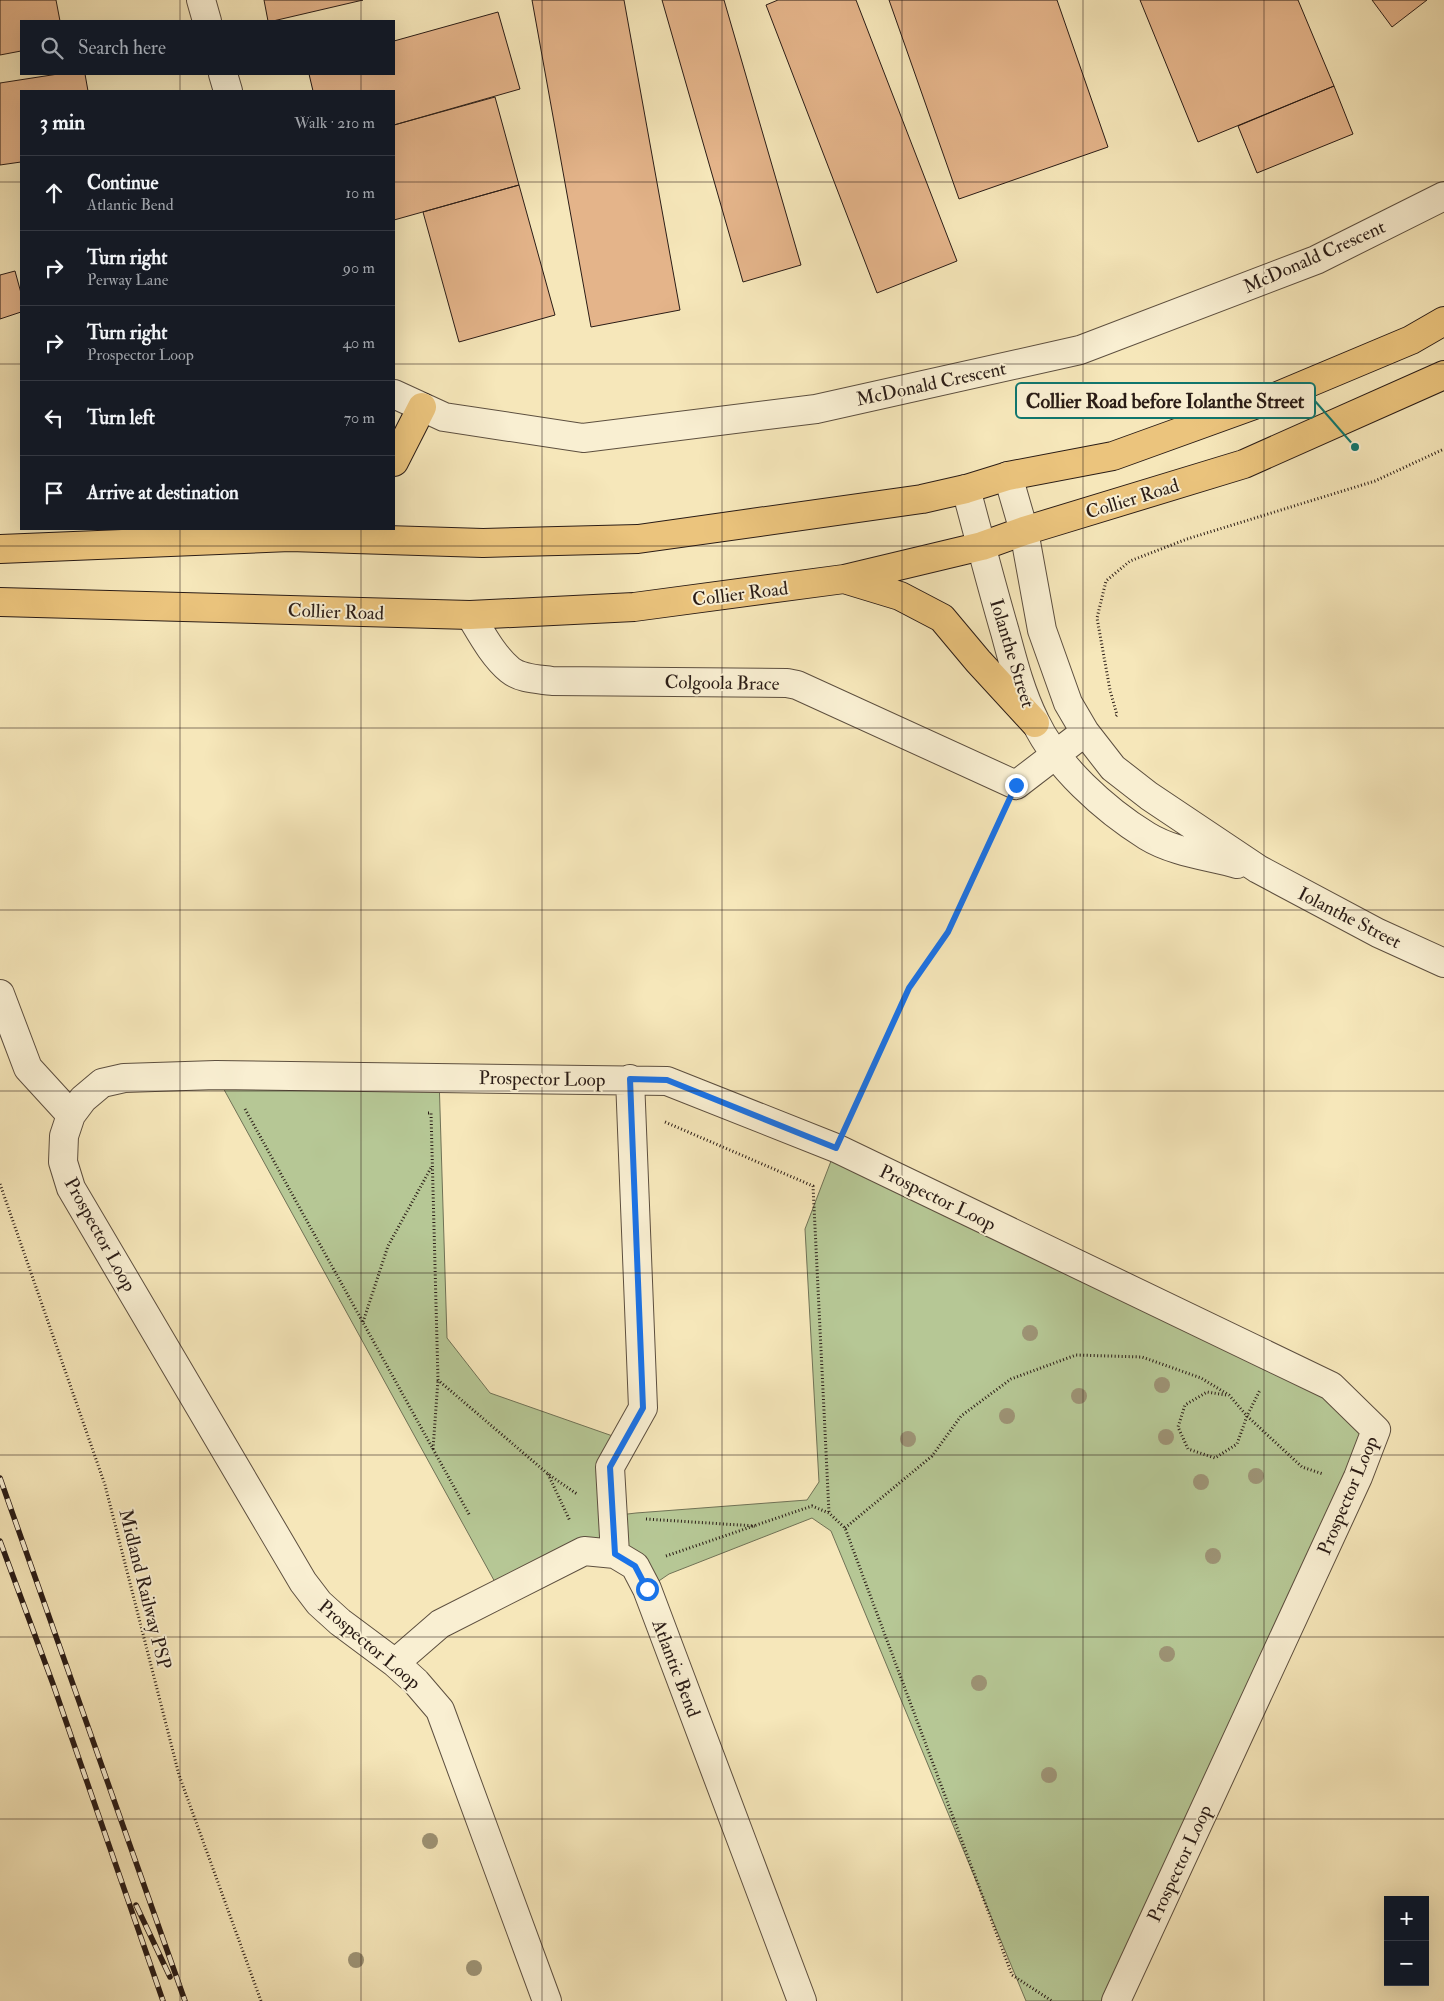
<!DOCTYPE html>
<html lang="en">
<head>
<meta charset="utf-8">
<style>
  :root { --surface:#171b24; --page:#20242c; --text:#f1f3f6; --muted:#9ea1a6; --line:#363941 }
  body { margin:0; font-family:"IM FELL Double Pica",serif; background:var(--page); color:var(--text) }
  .controls { position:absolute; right:15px; bottom:15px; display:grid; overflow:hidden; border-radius:0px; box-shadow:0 5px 20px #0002 }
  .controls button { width:45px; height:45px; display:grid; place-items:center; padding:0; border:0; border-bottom:1px solid var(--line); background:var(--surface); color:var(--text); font:25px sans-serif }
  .stop { position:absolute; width:15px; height:15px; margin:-11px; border:4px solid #1a73e8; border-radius:50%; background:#fff }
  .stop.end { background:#1a73e8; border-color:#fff; box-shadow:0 1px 5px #0008 }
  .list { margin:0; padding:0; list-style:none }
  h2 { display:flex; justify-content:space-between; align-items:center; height:65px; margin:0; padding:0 20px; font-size:21px }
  h2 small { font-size:16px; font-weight:400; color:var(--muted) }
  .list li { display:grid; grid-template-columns:32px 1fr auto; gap:15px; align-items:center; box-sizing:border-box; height:75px; padding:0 20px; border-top:1px solid var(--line) }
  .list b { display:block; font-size:19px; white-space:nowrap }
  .list p { margin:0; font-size:16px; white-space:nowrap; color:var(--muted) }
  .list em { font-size:16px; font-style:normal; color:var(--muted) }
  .icon { flex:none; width:28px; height:28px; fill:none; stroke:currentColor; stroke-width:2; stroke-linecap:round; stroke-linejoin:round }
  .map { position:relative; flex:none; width:1444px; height:2001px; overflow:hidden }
  .search { position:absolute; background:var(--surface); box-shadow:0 5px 20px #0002; left:20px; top:20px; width:375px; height:55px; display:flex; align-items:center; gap:12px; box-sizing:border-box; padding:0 18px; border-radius:0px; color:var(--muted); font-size:19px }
  .panel { position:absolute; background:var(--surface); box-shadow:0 5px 20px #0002; left:20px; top:90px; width:375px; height:440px; border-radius:0px }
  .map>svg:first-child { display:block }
  .green { fill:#b6c795; stroke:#707256 }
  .building { fill:#e4b48a; stroke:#2a1c16 }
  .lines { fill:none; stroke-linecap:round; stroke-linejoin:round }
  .minor-casing { stroke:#5d4f3f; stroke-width:30 }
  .major-casing { stroke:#2a1c16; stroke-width:30 }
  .path { stroke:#2a1c16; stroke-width:3; stroke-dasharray:1 2.5; stroke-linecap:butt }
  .minor { stroke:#f9efd2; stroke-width:28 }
  .major { stroke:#ebc47d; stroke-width:28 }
  .rail-casing { stroke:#2a1c16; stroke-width:5.5 }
  .rail { stroke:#f9efd2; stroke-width:4; stroke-dasharray:11; stroke-linecap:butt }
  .tree { fill:#9d9375 }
  .route { stroke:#1a73e8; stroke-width:6 }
  .grid { fill:none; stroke:#2a1c16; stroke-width:1; stroke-opacity:0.55 }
  .labels { text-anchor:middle; stroke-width:4; stroke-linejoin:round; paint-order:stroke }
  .street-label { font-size:19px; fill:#2a1c16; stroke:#f9efd2 }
  .leader { fill:none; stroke:#0f766e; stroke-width:2 }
  .callout-dot { fill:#0f766e; stroke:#f9efd2; stroke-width:2 }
  .callout { fill:#f9efd2; stroke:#0f766e; stroke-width:2 }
  .callout-label { font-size:20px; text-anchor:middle; font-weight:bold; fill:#2a1c16 }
</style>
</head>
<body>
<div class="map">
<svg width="1444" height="2001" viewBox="0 0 1444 2001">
  <rect width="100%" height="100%" fill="#f6e7ba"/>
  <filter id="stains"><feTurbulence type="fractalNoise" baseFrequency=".004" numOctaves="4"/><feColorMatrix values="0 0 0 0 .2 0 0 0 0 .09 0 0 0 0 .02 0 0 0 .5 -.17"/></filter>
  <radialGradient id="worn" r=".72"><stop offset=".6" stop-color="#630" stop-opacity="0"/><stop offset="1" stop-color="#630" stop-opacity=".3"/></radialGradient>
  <path class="green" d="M216,1075L439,1077L447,1338L490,1393L624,1440L611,1516L636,1513L807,1500L819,1482L805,1229L836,1148L1331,1386L1376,1430L1116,2001H1026L831,1531L812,1518L669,1574L647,1589L615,1554L501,1593Z"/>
  <path class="building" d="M0,0H56L60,21H21V51L0,55Z
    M264,0H363L273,21H268Z
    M532,0H624L680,310L591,327Z
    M662,0H724L801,265L743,282Z
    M778,0H856L957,261L877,293L766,5Z
    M889,0H1057L1108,147L959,199Z
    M1140,0H1298L1334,86L1198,142Z
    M1372,0H1427L1392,27Z
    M498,12L520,89L394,125V91H313L309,74H394V41Z
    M58,74H85L88,91H21V162L0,165V83Z
    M1334,86L1353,134L1257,173L1238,126Z
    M495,97L519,185L394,220V125Z
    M519,185L555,315L459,342L423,212Z
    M15,271L21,293V312L0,319V275Z"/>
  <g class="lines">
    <defs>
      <path id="minor" d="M201,0L207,21
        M223,74L228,91
        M394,394L444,417L583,438L816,409L1080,350L1316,260L1444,196
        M1008,476L1024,531L1042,630L1068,703L1085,732L1113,768L1149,796L1258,869L1378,933L1444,963
        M966,489C979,537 991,584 1005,632C1013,662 1021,693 1035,721C1056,766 1105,810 1147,836C1173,852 1208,856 1237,864
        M470,615C481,633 493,656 510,670C521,679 538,679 552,681L787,683L797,685L1016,785L1085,732
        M0,994L28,1068L71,1115
        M615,1554L610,1467L643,1408L630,1079
        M395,1663L440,1624L584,1551L615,1554L635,1566L647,1589L802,2001
        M547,2001L440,1710L416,1682L395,1663L340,1622L319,1603L303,1582L71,1188L63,1162L64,1136L71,1115L83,1099L102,1083L124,1078L216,1075L667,1081L836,1148L1331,1386L1376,1430L1358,1477L1116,2001"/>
      <path id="major" d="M394,462L422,407
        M0,549L290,537L483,543L638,539L922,499L966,489L1008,476L1113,456L1268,400L1411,340L1444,321
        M844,579L900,596L942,618L978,661L1035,723
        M0,602L470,615L634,607L844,579L982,546L1024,531L1244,464L1444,375"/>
    </defs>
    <use href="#minor" class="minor-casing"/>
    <use href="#major" class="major-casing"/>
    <path class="path" d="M1116,716L1117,715L1110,690L1097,618L1106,581L1130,561L1187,539L1375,481L1444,449
      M245,1109L470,1516
      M428,1113H431L438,1380L548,1474L577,1494
      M849,1119L909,988L948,933L1002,815
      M665,1122L813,1186L829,1513
      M0,1184L105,1485L179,1775L261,2001
      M363,1322L388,1246L432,1166
      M1226,1395L1207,1392L1185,1405L1178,1427L1188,1449L1215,1458L1237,1444L1247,1416L1260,1390
      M433,1449L438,1380
      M548,1474L570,1521
      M646,1519L755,1526
      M845,1528L932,1456L961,1416L1011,1379L1076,1355L1142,1357L1201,1378L1229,1395L1247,1416L1302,1467L1323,1474
      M666,1556L812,1506L829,1513L845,1528L1012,1975L1052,2001"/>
    <use href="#minor" class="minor"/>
    <use href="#major" class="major"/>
    <defs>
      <path id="rail" d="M0,1478L185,2001
        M0,1541L53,1684L163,2001
        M136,1905L170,1977"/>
    </defs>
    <use href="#rail" class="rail-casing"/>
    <use href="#rail" class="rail"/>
  </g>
  <g class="tree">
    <circle cx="1030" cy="1333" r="8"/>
    <circle cx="1162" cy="1385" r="8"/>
    <circle cx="1079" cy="1396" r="8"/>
    <circle cx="1007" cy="1416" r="8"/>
    <circle cx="1166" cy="1437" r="8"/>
    <circle cx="908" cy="1439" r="8"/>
    <circle cx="1256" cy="1476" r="8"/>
    <circle cx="1201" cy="1482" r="8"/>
    <circle cx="1213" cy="1556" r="8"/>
    <circle cx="1167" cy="1654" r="8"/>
    <circle cx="979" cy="1683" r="8"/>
    <circle cx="1049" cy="1775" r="8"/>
    <circle cx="430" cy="1841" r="8"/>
    <circle cx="356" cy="1960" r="8"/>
    <circle cx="474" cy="1968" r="8"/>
  </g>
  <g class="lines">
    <path class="route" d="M647,1589L635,1566L615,1554L610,1467L643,1408L630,1079L667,1080L836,1148L909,988L948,932L1016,785"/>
  </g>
  <path class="grid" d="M180,0V21M361,0V21M542,0V2001M722,0V2001M902,0V2001M1083,0V2001M1264,0V2001M180,74V91M361,74V91M0,182H21M394,182H1444M0,364H21M394,364H1444M180,529V2001M361,529V2001M0,546H1444M0,728H1444M0,910H1444M0,1091H1444M0,1273H1444M0,1455H1444M0,1637H1444M0,1819H1444"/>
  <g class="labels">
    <g class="street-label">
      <text transform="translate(1314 256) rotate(-24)" y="7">McDonald Crescent</text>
      <text transform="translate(931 383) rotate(-12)" y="7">McDonald Crescent</text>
      <text transform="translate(1132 498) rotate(-17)" y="7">Collier Road</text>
      <text transform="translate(740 593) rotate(-7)" y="7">Collier Road</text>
      <text transform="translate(336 611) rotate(2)" y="7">Collier Road</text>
      <text transform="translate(1013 653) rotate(73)" y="7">Iolanthe Street</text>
      <text transform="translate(722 682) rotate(1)" y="7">Colgoola Brace</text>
      <text transform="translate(1350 917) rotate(27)" y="7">Iolanthe Street</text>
      <text transform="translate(542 1078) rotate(1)" y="7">Prospector Loop</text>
      <text transform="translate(938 1197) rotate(26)" y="7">Prospector Loop</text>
      <text transform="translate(101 1234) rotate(61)" y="7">Prospector Loop</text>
      <text transform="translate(1347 1495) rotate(-67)" y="7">Prospector Loop</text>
      <text transform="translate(146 1589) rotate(76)" y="7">Midland Railway PSP</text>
      <text transform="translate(370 1644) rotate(40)" y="7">Prospector Loop</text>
      <text transform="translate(677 1668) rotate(69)" y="7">Atlantic Bend</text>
      <text transform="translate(1179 1863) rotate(-65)" y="7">Prospector Loop</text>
    </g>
  </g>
  <path class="leader" d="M1355 447L1315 401"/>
  <circle class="callout-dot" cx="1355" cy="447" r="5"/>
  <rect class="callout" x="1016" y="383" width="299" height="35" rx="5"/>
  <g class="callout-label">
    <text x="1165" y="408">Collier Road before Iolanthe Street</text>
  </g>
  <rect width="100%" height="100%" filter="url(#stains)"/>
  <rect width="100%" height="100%" fill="url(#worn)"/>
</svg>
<div class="controls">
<button>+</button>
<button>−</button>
</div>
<div class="stop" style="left:647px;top:1589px"></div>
<div class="stop end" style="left:1016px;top:785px"></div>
<div class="search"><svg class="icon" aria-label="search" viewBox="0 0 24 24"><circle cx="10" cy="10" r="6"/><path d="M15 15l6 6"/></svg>Search here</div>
<section class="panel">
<h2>3 min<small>Walk · 210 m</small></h2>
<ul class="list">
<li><svg class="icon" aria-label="ahead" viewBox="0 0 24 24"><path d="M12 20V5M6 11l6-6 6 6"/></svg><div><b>Continue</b><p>Atlantic Bend</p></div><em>10 m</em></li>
<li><svg class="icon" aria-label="right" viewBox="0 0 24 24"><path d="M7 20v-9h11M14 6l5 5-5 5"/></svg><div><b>Turn right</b><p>Perway Lane</p></div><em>90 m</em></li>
<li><svg class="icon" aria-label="right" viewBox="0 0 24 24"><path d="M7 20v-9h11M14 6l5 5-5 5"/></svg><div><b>Turn right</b><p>Prospector Loop</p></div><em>40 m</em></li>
<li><svg class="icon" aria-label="left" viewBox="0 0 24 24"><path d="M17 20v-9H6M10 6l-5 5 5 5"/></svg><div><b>Turn left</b></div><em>70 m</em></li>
<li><svg class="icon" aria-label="arrive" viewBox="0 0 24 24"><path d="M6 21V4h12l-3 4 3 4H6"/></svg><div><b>Arrive at destination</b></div></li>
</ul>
</section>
</div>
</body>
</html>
